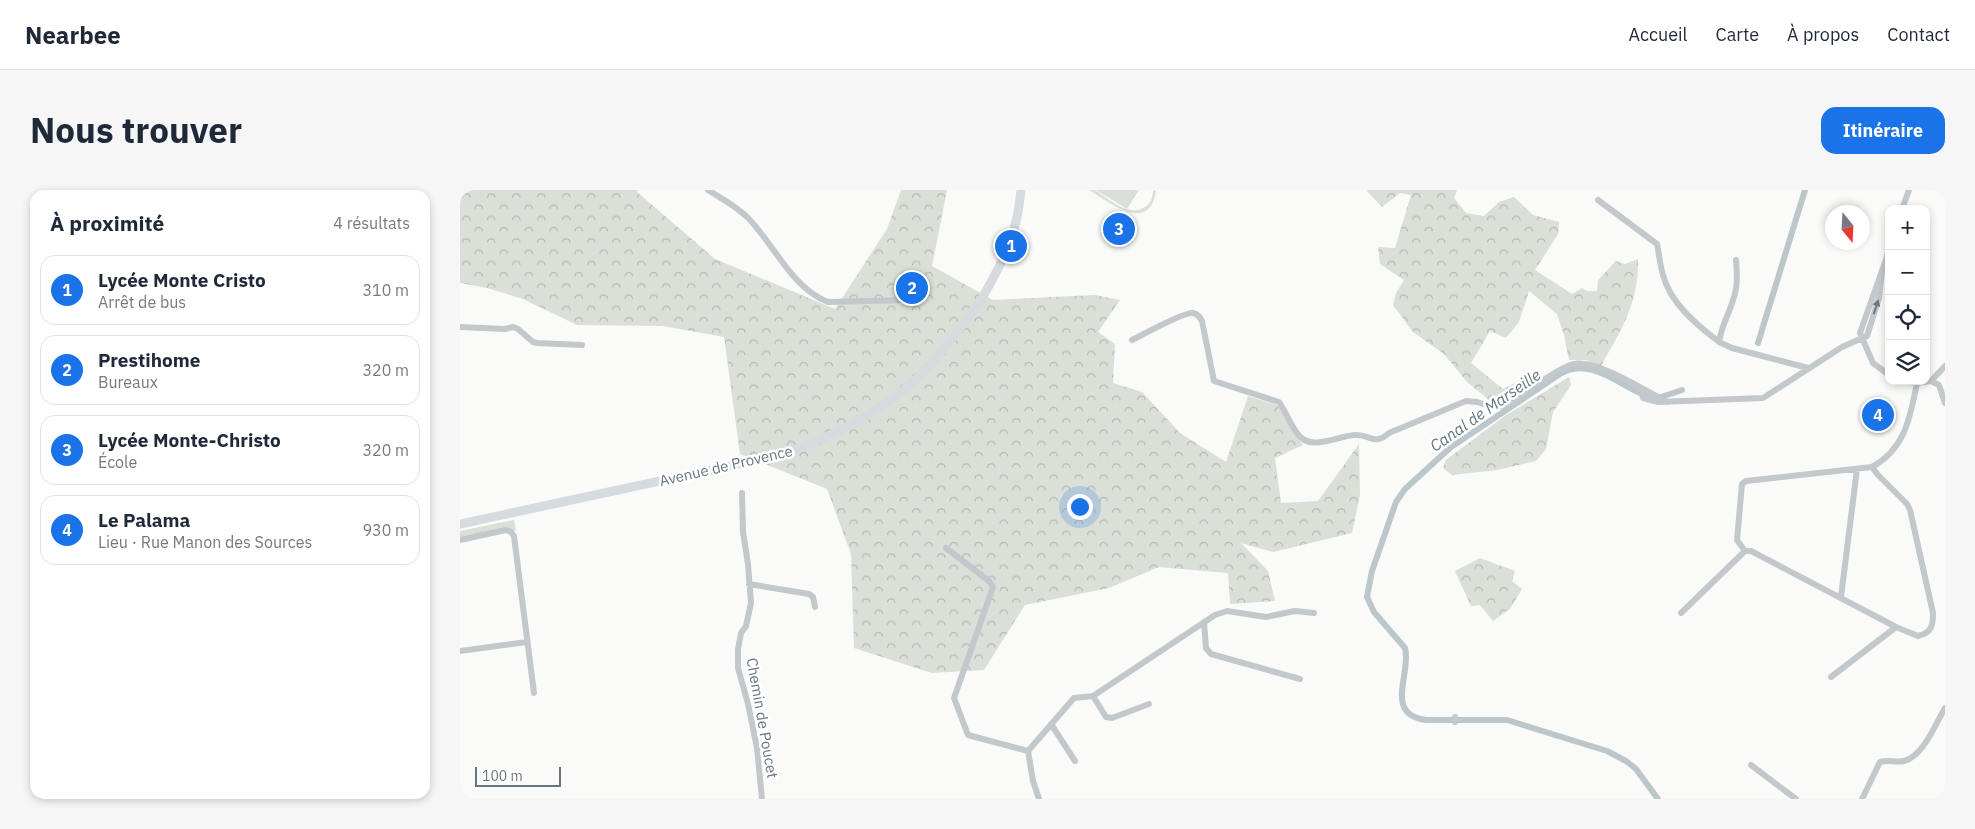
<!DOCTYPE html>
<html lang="fr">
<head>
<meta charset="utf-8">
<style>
  :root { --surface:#fff; --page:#f6f6f7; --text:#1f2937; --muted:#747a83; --line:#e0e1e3; --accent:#1a73e8 }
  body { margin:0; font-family:"IBM Plex Sans",sans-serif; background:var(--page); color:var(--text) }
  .controls { position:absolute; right:15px; top:15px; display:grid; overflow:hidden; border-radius:10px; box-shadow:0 2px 8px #0003 }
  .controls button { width:45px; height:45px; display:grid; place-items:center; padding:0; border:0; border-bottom:1px solid var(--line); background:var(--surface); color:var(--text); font:25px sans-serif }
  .compass { position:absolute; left:1365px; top:15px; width:45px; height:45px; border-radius:50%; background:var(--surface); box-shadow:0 2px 8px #0003; rotate:162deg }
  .scale { position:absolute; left:15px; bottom:12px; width:86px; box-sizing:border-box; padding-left:5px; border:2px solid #657683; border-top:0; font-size:14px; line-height:18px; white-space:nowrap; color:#657683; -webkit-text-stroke:4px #fff; paint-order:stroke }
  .you { position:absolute; left:619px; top:316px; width:18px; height:18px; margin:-12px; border:4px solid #fff; border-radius:50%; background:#1a73e8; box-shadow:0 0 0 8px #1a73e833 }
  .badge { display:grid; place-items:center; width:32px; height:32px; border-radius:50%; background:var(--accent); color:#fff; font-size:16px; font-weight:700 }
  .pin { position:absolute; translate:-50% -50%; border:2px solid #fff; box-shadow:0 1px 5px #0006 }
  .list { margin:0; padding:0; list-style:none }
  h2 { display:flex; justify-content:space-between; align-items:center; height:65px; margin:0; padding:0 20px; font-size:21px }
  h2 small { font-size:16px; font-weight:400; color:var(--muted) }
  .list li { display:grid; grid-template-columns:32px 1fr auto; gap:15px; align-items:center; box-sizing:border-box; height:70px; margin:0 10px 10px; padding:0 10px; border:1px solid var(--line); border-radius:15px }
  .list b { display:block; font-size:19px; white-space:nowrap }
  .list p { margin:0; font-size:16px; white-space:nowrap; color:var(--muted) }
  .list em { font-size:16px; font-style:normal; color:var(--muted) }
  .icon { flex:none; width:28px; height:28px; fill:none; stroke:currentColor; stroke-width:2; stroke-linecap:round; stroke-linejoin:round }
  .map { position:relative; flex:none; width:1485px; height:609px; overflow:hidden; border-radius:15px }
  header { display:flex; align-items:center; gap:30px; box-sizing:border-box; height:70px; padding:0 25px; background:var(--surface); border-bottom:1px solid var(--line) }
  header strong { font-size:24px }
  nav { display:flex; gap:28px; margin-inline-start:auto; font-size:18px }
  .intro { display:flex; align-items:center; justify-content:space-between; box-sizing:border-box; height:120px; padding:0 30px }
  h1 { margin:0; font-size:35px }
  .button { padding:12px 22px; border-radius:15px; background:var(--accent); color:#fff; font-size:18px; font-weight:700 }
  main { display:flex; gap:30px; padding:0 30px }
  aside { flex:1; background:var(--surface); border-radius:15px; box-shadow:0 2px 8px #0003 }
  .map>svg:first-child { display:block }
  .grass { fill:url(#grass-tufts) }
  .forest { fill:url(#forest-crowns) }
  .garden { fill:#dadfd7 }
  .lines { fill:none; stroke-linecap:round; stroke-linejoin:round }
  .canal { stroke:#bbc7cb; stroke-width:6 }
  .street { stroke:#c3c8cc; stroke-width:6 }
  .secondary { stroke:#d6dbdf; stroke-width:9 }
  .oneway { fill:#6a7a87 }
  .labels { text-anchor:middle; stroke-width:5; stroke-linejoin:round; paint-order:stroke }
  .street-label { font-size:15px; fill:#657683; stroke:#fff }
  .water-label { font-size:16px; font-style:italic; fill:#60757c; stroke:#fff }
</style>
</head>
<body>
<header>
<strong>Nearbee</strong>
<nav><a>Accueil</a><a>Carte</a><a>À propos</a><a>Contact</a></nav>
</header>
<div class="intro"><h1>Nous trouver</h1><a class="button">Itinéraire</a></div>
<main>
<aside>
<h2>À proximité<small>4 résultats</small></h2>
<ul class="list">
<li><span class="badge">1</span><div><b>Lycée Monte Cristo</b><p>Arrêt de bus</p></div><em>310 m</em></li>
<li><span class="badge">2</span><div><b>Prestihome</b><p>Bureaux</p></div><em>320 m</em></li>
<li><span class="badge">3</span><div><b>Lycée Monte-Christo</b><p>École</p></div><em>320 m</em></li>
<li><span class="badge">4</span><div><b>Le Palama</b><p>Lieu · Rue Manon des Sources</p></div><em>930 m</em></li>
</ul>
</aside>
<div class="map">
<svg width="1485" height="609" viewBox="0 0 1485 609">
  <defs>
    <pattern id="grass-tufts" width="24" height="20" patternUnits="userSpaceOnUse" patternTransform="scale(1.25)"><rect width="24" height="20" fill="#dadfd7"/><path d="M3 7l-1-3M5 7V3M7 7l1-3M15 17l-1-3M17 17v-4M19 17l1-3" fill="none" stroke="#b4b9b4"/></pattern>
    <pattern id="forest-crowns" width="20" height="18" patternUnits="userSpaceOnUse" patternTransform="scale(1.25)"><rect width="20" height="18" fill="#dadfd7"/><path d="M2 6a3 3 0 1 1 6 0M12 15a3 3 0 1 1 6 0" fill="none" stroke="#b4b9b4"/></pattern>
  </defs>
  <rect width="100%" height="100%" fill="#fafaf8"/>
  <path class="grass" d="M54,330L56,341L47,339L0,348V341Z"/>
  <path class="forest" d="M0,0H178L177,2L255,69L375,119L427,39L441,0H487L472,76L533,110L635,105L660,110L638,142L655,154L653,193L682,202L720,243L766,272L788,206L817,215L843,255L815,268L821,313L858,311L899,254L900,305L892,343L813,362L781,353L808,381L815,411L770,414L768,383L699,377L649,398L565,415L524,480L472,483L394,458L391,364L367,299L280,264L264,147L203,136L117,135L63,109L27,98L0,93Z
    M906,0H997L994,8L1006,23L1024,26L1039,12L1054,7L1073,25L1099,32L1098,44L1075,80L1112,104L1122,98L1127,101H1137L1138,90L1156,71L1165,74L1178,69C1179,112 1162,139 1141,176L1125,170H1109L1104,145L1097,124L1069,101L1059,132L1046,148L1030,141L1011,173L1043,199L1068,186L1076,191L1048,211L1041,214H1034L1007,192L984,164L953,142L933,115L936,103L944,90L920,74L918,57L935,58L951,5L940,3L922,17Z
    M1109,187L1111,195L1093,222L1086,259L1076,271L1037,280L992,285L983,278L986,270L1046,225Z
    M1020,368L1055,381L1052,391L1062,399L1050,419L1033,431L1020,415L1011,416L995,381Z"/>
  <path class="garden" d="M629,0H635C648,8 668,28 685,17C691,13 693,7 693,0L696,1C689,45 649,12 629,0Z
    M636,0H679L667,19Z"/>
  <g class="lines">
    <path class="canal" d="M1298,153L1345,0
      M1198,609L1176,579L1166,571L1147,561L1047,530H966C923,524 952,483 945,458L914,422L907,407L912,381L936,312L945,299L991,257L1100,184C1133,164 1164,201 1195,209L1222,200"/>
    <path class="street" d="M248,0C262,9 278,17 289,29C315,56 332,98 368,112L447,110
      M1138,10L1197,54C1199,64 1200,75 1203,85C1210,113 1237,135 1259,152C1261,137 1269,124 1273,110C1278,97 1277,83 1276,70
      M1442,19L1449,0
      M1429,61L1400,143L1413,173L1429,185
      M0,137L45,139L53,137L58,139L73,152L77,153L122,155
      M672,150C684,144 723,122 733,123C738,124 740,127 742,131L754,191L819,212C826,222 830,234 837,243C850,263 878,245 896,245C912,245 914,256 929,243L1006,211L1017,212L1033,217L1048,215C1068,202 1088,184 1110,175C1132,166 1186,201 1207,212
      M1259,152L1272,158L1348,178
      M1443,191L1457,193L1471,191
      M1471,191L1479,195L1485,213
      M1471,191L1485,176
      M1180,198L1183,208L1198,212L1303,208L1382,157L1407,146L1419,108L1422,81
      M282,303L283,342L288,374L291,413L286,436L281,443L278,459V478L288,514L297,558L302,609
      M0,350L46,340L51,342L54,346L74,503
      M486,358L529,391L533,397L494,508L508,545L568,561L573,591L579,609
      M1285,361L1277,350L1282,294L1286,291L1412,277C1445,259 1450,228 1457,193
      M289,394L349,404L353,407L355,417
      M1381,407L1397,279
      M1221,423L1285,361H1291L1436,437L1458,446C1472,443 1473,435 1473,423L1450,320L1447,314L1418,285L1412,277
      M744,432L746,458L751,464L840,489
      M0,461L67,452
      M1371,487L1436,437
      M633,506L646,527L652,528L689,514
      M995,527V532
      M591,534L615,571
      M568,561L614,508L633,506L755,425L767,421L806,427L835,421L854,423
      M1291,575L1336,609
      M1402,609L1420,572C1428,569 1436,573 1444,571C1463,567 1476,533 1485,518"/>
    <path class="secondary" d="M0,334L312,267C368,251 431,218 470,175C486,157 500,139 513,120L517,117C533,89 550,60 557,27C559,18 560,9 561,0"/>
  </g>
  <defs><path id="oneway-solid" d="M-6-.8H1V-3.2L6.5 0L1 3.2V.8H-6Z" transform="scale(1.25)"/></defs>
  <use class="oneway" href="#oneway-solid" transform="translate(1416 117) rotate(-72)"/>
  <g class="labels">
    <g class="street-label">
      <text transform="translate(266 276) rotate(-13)" y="5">Avenue de Provence</text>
      <text transform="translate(302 528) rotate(80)" y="5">Chemin de Poucet</text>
    </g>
    <g class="water-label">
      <text transform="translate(1025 220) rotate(-35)" y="6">Canal de Marseille</text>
    </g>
  </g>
</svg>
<div class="controls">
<button>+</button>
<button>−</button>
<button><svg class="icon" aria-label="locate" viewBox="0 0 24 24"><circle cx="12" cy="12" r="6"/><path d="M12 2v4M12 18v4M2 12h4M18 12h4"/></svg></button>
<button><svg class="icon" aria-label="layers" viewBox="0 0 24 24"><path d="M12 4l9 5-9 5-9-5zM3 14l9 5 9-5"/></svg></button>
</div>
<svg class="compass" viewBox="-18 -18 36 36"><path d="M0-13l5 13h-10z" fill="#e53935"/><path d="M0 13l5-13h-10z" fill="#747a83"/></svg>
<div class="scale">100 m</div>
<div class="you"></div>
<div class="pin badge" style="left:551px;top:56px">1</div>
<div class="pin badge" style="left:452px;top:98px">2</div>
<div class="pin badge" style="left:659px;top:39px">3</div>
<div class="pin badge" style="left:1418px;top:225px">4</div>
</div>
</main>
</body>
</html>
